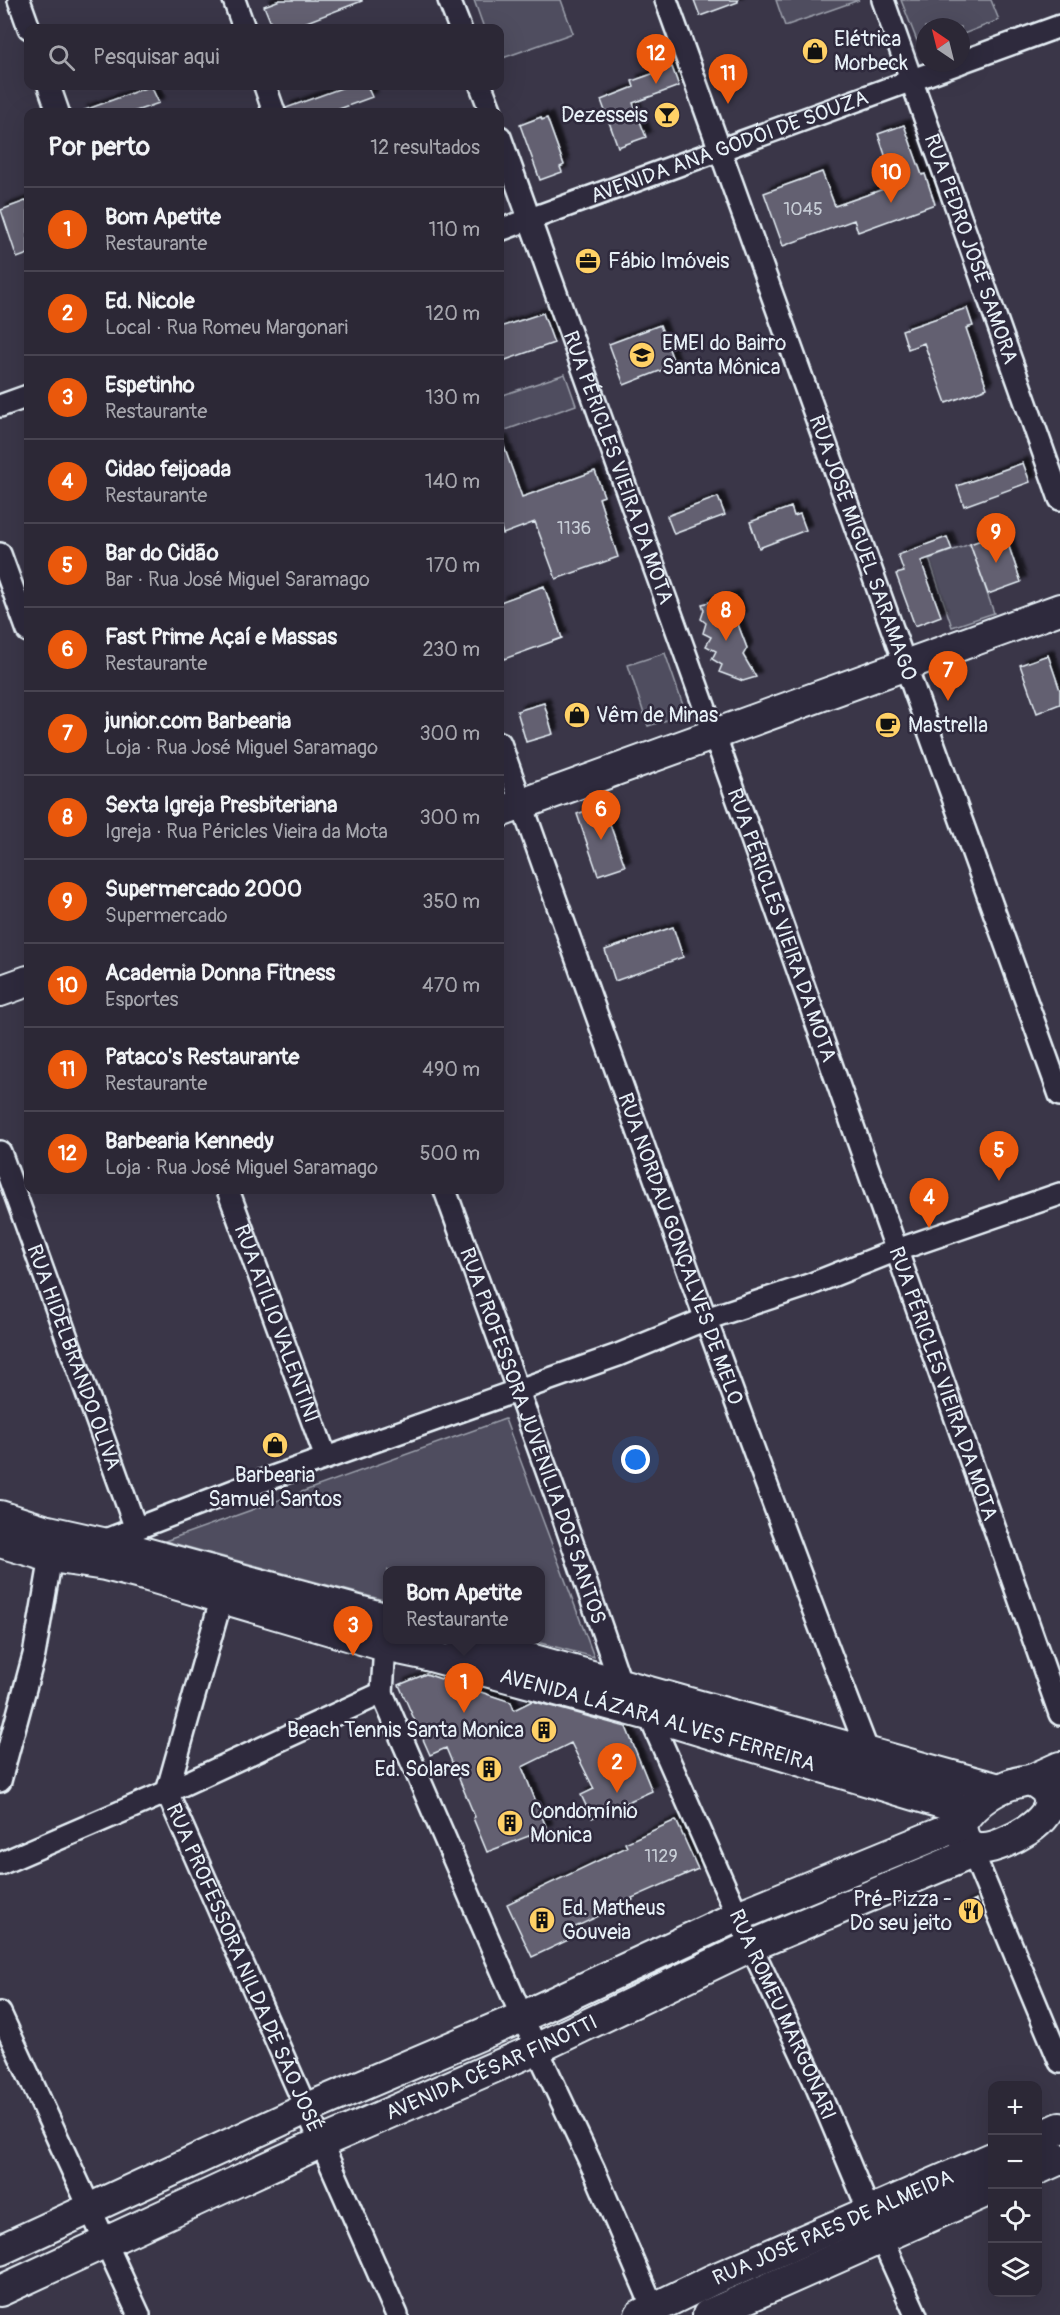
<!DOCTYPE html>
<html lang="pt">
<head>
<meta charset="utf-8">
<style>
  :root { --surface:#2c2836; --page:#34303e; --text:#f1f3f6; --muted:#a6a6ad; --line:#484451; --accent:#ea580c }
  body { margin:0; font-family:Pangolin,sans-serif; background:var(--page); color:var(--text) }
  .controls { position:absolute; right:18px; bottom:18px; display:grid; overflow:hidden; border-radius:12px; box-shadow:0 6px 24px #0002 }
  .controls button { width:54px; height:54px; display:grid; place-items:center; padding:0; border:0; border-bottom:2px solid var(--line); background:var(--surface); color:var(--text); font:30px sans-serif }
  .compass { position:absolute; left:916px; top:18px; width:54px; height:54px; border-radius:50%; background:var(--surface); box-shadow:0 6px 24px #0002; rotate:325deg }
  .you { position:absolute; left:636px; top:1460px; width:21px; height:21px; margin:-15px; border:4px solid #fff; border-radius:50%; background:#1a73e8; box-shadow:0 0 0 9px #1a73e833 }
  .badge { display:grid; place-items:center; width:39px; height:39px; border-radius:50%; background:var(--accent); color:#fff; font-size:20px; font-weight:700 }
  .pin { position:absolute; translate:-50% -50px; filter:drop-shadow(0 2px 3px #0008) }
  .pin::after { content:''; position:absolute; top:32px; width:21px; height:18px; background:inherit; clip-path:polygon(0 0,100% 0,50% 100%) }
  .popup { position:absolute; left:383px; top:1566px; width:162px; height:78px; box-sizing:border-box; display:grid; place-content:center; border-radius:12px; background:var(--surface); filter:drop-shadow(0 2px 4px #0005); font-size:20px; white-space:nowrap; color:var(--muted) }
  .popup b { font-size:22px; color:var(--text) }
  .popup::after { content:''; position:absolute; left:50%; top:100%; margin-left:-12px; border:12px solid transparent; border-top-color:var(--surface) }
  .list { margin:0; padding:0; list-style:none }
  h2 { display:flex; justify-content:space-between; align-items:center; height:78px; margin:0; padding:0 24px; font-size:26px }
  h2 small { font-size:20px; font-weight:400; color:var(--muted) }
  .list li { display:grid; grid-template-columns:39px 1fr auto; gap:18px; align-items:center; box-sizing:border-box; height:84px; padding:0 24px; border-top:2px solid var(--line) }
  .list b { display:block; font-size:22px; white-space:nowrap }
  .list p { margin:0; font-size:20px; white-space:nowrap; color:var(--muted) }
  .list em { font-size:20px; font-style:normal; color:var(--muted) }
  .icon { flex:none; width:33px; height:33px; fill:none; stroke:currentColor; stroke-width:2; stroke-linecap:round; stroke-linejoin:round }
  .map { position:relative; flex:none; width:1060px; height:2315px; overflow:hidden }
  .search { position:absolute; background:var(--surface); box-shadow:0 6px 24px #0002; left:24px; top:24px; width:480px; height:66px; display:flex; align-items:center; gap:15px; box-sizing:border-box; padding:0 21px; border-radius:12px; color:var(--muted); font-size:22px }
  .panel { position:absolute; background:var(--surface); box-shadow:0 6px 24px #0002; left:24px; top:108px; width:480px; height:1086px; border-radius:12px }
  .map>svg:first-child { display:block }
  .green { fill:#504e5f; stroke:#9ca0ac; stroke-width:1.5 }
  .building { fill:#636171; stroke:#e8f1f8; stroke-width:1.5; filter:url(#shadow) }
  .lines { fill:none; stroke-linecap:round; stroke-linejoin:round }
  .street-casing { stroke:#e8f1f8; stroke-width:26 }
  .secondary-casing { stroke:#e8f1f8; stroke-width:34 }
  .street { stroke:#2f2a3d; stroke-width:21 }
  .secondary { stroke:#2f2a3d; stroke-width:30 }
  .labels { text-anchor:middle; stroke-width:5; stroke-linejoin:round; paint-order:stroke }
  .number-label { font-size:18px; fill:#c7cdd6 }
  .poi-label { font-size:21px; fill:#e8f1f8; stroke:#2f2a3d; text-anchor:start }
  .street-label { font-size:21px; fill:#e8f1f8; stroke:#2f2a3d }
</style>
</head>
<body>
<div class="map">
<svg width="1060" height="2315" viewBox="0 0 1060 2315">
  <defs>
    <filter id="shadow"><feDropShadow dx="5.5" dy="-5.5" stdDeviation="1.5" flood-color="#0009"/></filter>
  </defs>
  <rect width="100%" height="100%" fill="#3a3648"/>
  <filter id="ink" filterUnits="userSpaceOnUse"><feTurbulence type="fractalNoise" baseFrequency=".0167" numOctaves="2"/><feDisplacementMap in="SourceGraphic" scale="12" xChannelSelector="R" yChannelSelector="G"/><feConvolveMatrix kernelMatrix="1 2 1 2 8 2 1 2 1" color-interpolation-filters="sRGB"/></filter>
  <g filter="url(#ink)">
    <path class="green" d="M474,0H561L573,33L500,59V28H484Z
      M776,0H859L785,26Z
      M901,0H991L999,20L961,35V27H925V49L921,51Z
      M565,374L576,405L500,432V396Z
      M970,544L994,613L952,627L929,559Z
      M665,653L686,714L648,726L628,665Z
      M505,1419L594,1657L529,1640H540V1570H388L387,1601L165,1541Z"/>
    <path class="building" d="M280,0H362V1L291,28H273L264,6Z
      M694,0H738V2L700,16Z
      M672,67L679,86L633,103L646,137L618,147L601,100L634,87L632,81Z
      M151,86L159,103L133,112H82V111Z
      M347,86H367L372,97L331,112H286V108Z
      M541,117L542,120L547,118L564,165L560,167L562,172L540,180L520,125Z
      M904,125L922,175L925,174L935,204L858,232L854,220L783,246L764,193L822,172L835,206L895,185L878,134Z
      M28,200V254L17,258L1,210Z
      M967,308L973,326L966,328L987,388L946,403L924,343L908,349L902,330Z
      M543,313L554,343L500,362V327Z
      M660,325L675,365L624,385L609,344Z
      M500,441H502L522,497L595,471L604,496L599,498L618,557L556,579L535,522L503,534L500,525Z
      M1023,463L1030,482L964,506L957,486Z
      M718,497L725,515L674,534L667,516Z
      M791,507L794,516L800,514L806,530L759,548L750,522Z
      M1004,532L1021,582L988,594L970,544Z
      M947,537L952,550L921,561L941,616L915,626L896,574L904,572L898,555Z
      M544,586L562,638L504,659L500,646V602Z
      M734,596L741,617L736,619L747,648L743,655L756,677L743,681L719,672L722,665L712,659L716,651L706,646L711,637L703,633L706,623L701,619L704,610L702,604Z
      M1048,655L1060,690V704L1037,713L1020,665Z
      M544,703L553,734L526,742L517,711Z
      M603,805L625,866L598,875L577,814Z
      M673,927L683,957L615,981L605,950Z
      M426,1674L511,1702L514,1710L532,1701L626,1727L652,1791L592,1818L581,1795L594,1789L571,1743L522,1767L547,1829L487,1852L473,1818L475,1817L446,1748L430,1755L399,1685Z
      M676,1820L698,1869L632,1898L633,1900L573,1928L577,1936L532,1957L507,1904L627,1847L625,1843Z
      M976,1900L982,1914L966,1921L960,1908Z"/>
    <g class="lines">
      <defs>
        <g id="street">
          <path d="M19,0L29,28"/>
          <path d="M234,0L244,28"/>
          <path d="M449,0L460,28"/>
          <path id="s1" d="M666,0L1060,1095"/>
          <path id="s2" d="M883,0L1060,499"/>
          <path d="M961,62L1060,26"/>
          <path d="M49,86L58,112"/>
          <path d="M265,86L274,112"/>
          <path d="M481,86L491,112"/>
          <path id="s3" d="M500,137L750,834L1060,1714"/>
          <path id="s4" d="M500,230L959,63"/>
          <path d="M0,406L28,396"/>
          <path d="M0,554L28,631"/>
          <path id="s5" d="M500,743C620,1080 738,1418 868,1752"/>
          <path id="s6" d="M0,1152L136,1529"/>
          <path id="s7" d="M228,1190L326,1458"/>
          <path id="s8" d="M445,1190L556,1496L620,1682"/>
          <path d="M101,1542L236,1490L618,1355L706,1319L809,1285L897,1250L1060,1194"/>
          <path id="s9" d="M225,1586L167,1792L397,2315"/>
          <path d="M385,1646L382,1693L522,2017L594,2170L656,2315"/>
          <path id="s10" d="M649,1715L751,1946L813,2078L869,2211L916,2315"/>
          <path d="M0,1781L34,1655L51,1557"/>
          <path d="M970,1846L1060,2062"/>
          <path d="M0,1864L167,1792L382,1693"/>
          <path d="M0,2013L139,2315"/>
        </g>
        <g id="secondary">
          <path d="M500,812L1060,609"/>
          <path d="M0,991L28,981"/>
          <path d="M0,1516L44,1530L134,1550L388,1619"/>
          <path id="s11" d="M0,1542L51,1557L105,1565L148,1576L385,1646L423,1654L649,1715L968,1811"/>
          <path d="M462,1640L999,1789"/>
          <path d="M1031,1780C1037,1784 1046,1788 1048,1796C1058,1820 1003,1847 984,1848C980,1849 975,1847 970,1846L964,1838L960,1825C975,1800 1002,1783 1031,1780Z"/>
          <path d="M1031,1780L1060,1767"/>
          <path d="M1038,2138L1060,2128"/>
          <path d="M1038,2169L1060,2159"/>
          <path d="M0,2250L306,2109L522,2017L738,1916L960,1825"/>
          <path id="s12" d="M0,2291L320,2143L536,2049L751,1946L984,1848"/>
          <path id="s13" d="M640,2315L712,2280L992,2158"/>
          <path d="M708,2315L992,2189"/>
        </g>
      </defs>
      <use href="#street" class="street-casing"/>
      <use href="#secondary" class="secondary-casing"/>
      <use href="#street" class="street"/>
      <use href="#secondary" class="secondary"/>
    </g>
  </g>
  <defs>
    <symbol id="shop-disc" viewBox="-11 -11 22 22"><circle r="9.5" fill="#ffd166" stroke="#2f2a3d"/><path d="M-5-2.5h2.3a2.7 3.5 0 0 1 5.4 0H5L5.5 6h-11ZM-1.5-2.5h3a1.5 2.3 0 0 0-3 0Z" fill="#111"/></symbol>
    <symbol id="bar-disc" viewBox="-11 -11 22 22"><circle r="9.5" fill="#ffd166" stroke="#2f2a3d"/><path d="M-6-5H6L.8 .8V4.5H3.5V6h-7V4.5H-.8V.8Z" fill="#111"/></symbol>
    <symbol id="office-disc" viewBox="-11 -11 22 22"><circle r="9.5" fill="#ffd166" stroke="#2f2a3d"/><path d="M-6-3h4V-5.5h4V-3h4V5H-6ZM-1-4.5V-3h2v-1.5ZM-6 0V1H6V0Z" fill="#111"/></symbol>
    <symbol id="school-disc" viewBox="-11 -11 22 22"><circle r="9.5" fill="#ffd166" stroke="#2f2a3d"/><path d="M0-5L7-2L0 1L-7-2ZM-4 1L0 2.5L4 1V4Q0 6-4 4Z" fill="#111"/></symbol>
    <symbol id="cafe-disc" viewBox="-11 -11 22 22"><circle r="9.5" fill="#ffd166" stroke="#2f2a3d"/><path d="M-5.5-4.5H6V0H3Q3 3.5 0 3.5H-2.5Q-5.5 3.5-5.5 0ZM3-3.2v2h1.7v-2ZM-6 4.5H4V6H-6Z" fill="#111"/></symbol>
    <symbol id="building-disc" viewBox="-11 -11 22 22"><circle r="9.5" fill="#ffd166" stroke="#2f2a3d"/><path d="M-4-6H4V6H1V3H-1V6H-4ZM-2.5-4.3h1.7v1.8h-1.7ZM.8-4.3h1.7v1.8H.8ZM-2.5-1h1.7V.8h-1.7ZM.8-1h1.7V.8H.8Z" fill="#111"/></symbol>
    <symbol id="restaurant-disc" viewBox="-11 -11 22 22"><circle r="9.5" fill="#ffd166" stroke="#2f2a3d"/><path d="M-5-6h1v4h1v-4h1v4h1v-4h1v5L-1.5 .5V6h-2V.5L-5-1ZM5-6V6H3V1.5H1.5Q1.5-4 5-6Z" fill="#111"/></symbol>
  </defs>
  <g fill-rule="evenodd">
    <use href="#shop-disc" x="800" y="36" width="30" height="30"/>
    <use href="#bar-disc" x="652" y="100" width="30" height="30"/>
    <use href="#office-disc" x="573" y="246" width="30" height="30"/>
    <use href="#school-disc" x="627" y="340" width="30" height="30"/>
    <use href="#shop-disc" x="562" y="700" width="30" height="30"/>
    <use href="#cafe-disc" x="873" y="710" width="30" height="30"/>
    <use href="#shop-disc" x="260" y="1430" width="30" height="30"/>
    <use href="#building-disc" x="529" y="1715" width="30" height="30"/>
    <use href="#building-disc" x="474" y="1754" width="30" height="30"/>
    <use href="#building-disc" x="495" y="1808" width="30" height="30"/>
    <use href="#restaurant-disc" x="956" y="1896" width="30" height="30"/>
    <use href="#building-disc" x="527" y="1905" width="30" height="30"/>
  </g>
  <g class="labels">
    <g class="number-label">
      <text x="803" y="215">1045</text>
      <text x="574" y="534">1136</text>
      <text x="661" y="1862">1129</text>
    </g>
    <g class="poi-label">
      <text x="834" y="46">Elétrica<tspan x="834" dy="24">Morbeck</tspan></text>
      <text x="648" y="122" text-anchor="end">Dezesseis</text>
      <text x="608" y="268">Fábio Imóveis</text>
      <text x="662" y="350">EMEI do Bairro<tspan x="662" dy="24">Santa Mônica</tspan></text>
      <text x="596" y="722">Vêm de Minas</text>
      <text x="908" y="732">Mastrella</text>
      <text x="275" y="1482" text-anchor="middle">Barbearia<tspan x="275" dy="24">Samuel Santos</tspan></text>
      <text x="524" y="1737" text-anchor="end">Beach Tennis Santa Monica</text>
      <text x="470" y="1776" text-anchor="end">Ed. Solares</text>
      <text x="530" y="1818">Condomínio<tspan x="530" dy="24">Monica</tspan></text>
      <text x="952" y="1906" text-anchor="end">Pré-Pizza -<tspan x="952" dy="24">Do seu jeito</tspan></text>
      <text x="562" y="1915">Ed. Matheus<tspan x="562" dy="24">Gouveia</tspan></text>
    </g>
    <g class="street-label">
      <text dy="7" stroke="none"><textPath href="#s4" startOffset="244">AVENIDA ANA GODÓI DE SOUZA</textPath></text>
      <text dy="7" stroke="none"><textPath href="#s2" startOffset="264">RUA PEDRO JOSÉ SAMORA</textPath></text>
      <text dy="7" stroke="none"><textPath href="#s3" startOffset="351">RUA PÉRICLES VIEIRA DA MOTA</textPath></text>
      <text dy="7" stroke="none"><textPath href="#s1" startOffset="582">RUA JOSÉ MIGUEL SARAMAGO</textPath></text>
      <text dy="7" stroke="none"><textPath href="#s3" startOffset="837">RUA PÉRICLES VIEIRA DA MOTA</textPath></text>
      <text dy="7" stroke="none"><textPath href="#s5" startOffset="537">RUA NORDAU GONÇALVES DE MELO</textPath></text>
      <text dy="7" stroke="none"><textPath href="#s7" startOffset="142">RUA ATÍLIO VALENTINI</textPath></text>
      <text dy="7" stroke="none"><textPath href="#s6" startOffset="218">RUA HIDELBRANDO OLIVA</textPath></text>
      <text dy="7" stroke="none"><textPath href="#s3" startOffset="1323">RUA PÉRICLES VIEIRA DA MOTA</textPath></text>
      <text dy="7" stroke="none"><textPath href="#s8" startOffset="261">RUA PROFESSORA JUVENÍLIA DOS SANTOS</textPath></text>
      <text dy="7" stroke="none"><textPath href="#s11" startOffset="682">AVENIDA LÁZARA ALVES FERREIRA</textPath></text>
      <text dy="7" stroke="none"><textPath href="#s9" startOffset="406">RUA PROFESSORA NILDA DE SÃO JOSÉ</textPath></text>
      <text dy="7" stroke="none"><textPath href="#s10" startOffset="328">RUA ROMEU MARGONARI</textPath></text>
      <text dy="7" stroke="none"><textPath href="#s12" startOffset="540">AVENIDA CÉSAR FINOTTI</textPath></text>
      <text dy="7" stroke="none"><textPath href="#s13" startOffset="212">RUA JOSÉ PAES DE ALMEIDA</textPath></text>
    </g>
  </g>
</svg>
<div class="controls">
<button>+</button>
<button>−</button>
<button><svg class="icon" aria-label="locate" viewBox="0 0 24 24"><circle cx="12" cy="12" r="6"/><path d="M12 2v4M12 18v4M2 12h4M18 12h4"/></svg></button>
<button><svg class="icon" aria-label="layers" viewBox="0 0 24 24"><path d="M12 4l9 5-9 5-9-5zM3 14l9 5 9-5"/></svg></button>
</div>
<svg class="compass" viewBox="-18 -18 36 36"><path d="M0-13l5 13h-10z" fill="#e53935"/><path d="M0 13l5-13h-10z" fill="#a6a6ad"/></svg>
<div class="you"></div>
<div class="pin badge" style="left:464px;top:1713px">1</div>
<div class="popup"><b>Bom Apetite</b>Restaurante</div>
<div class="pin badge" style="left:617px;top:1793px">2</div>
<div class="pin badge" style="left:353px;top:1656px">3</div>
<div class="pin badge" style="left:929px;top:1228px">4</div>
<div class="pin badge" style="left:999px;top:1181px">5</div>
<div class="pin badge" style="left:601px;top:840px">6</div>
<div class="pin badge" style="left:948px;top:701px">7</div>
<div class="pin badge" style="left:726px;top:641px">8</div>
<div class="pin badge" style="left:996px;top:563px">9</div>
<div class="pin badge" style="left:891px;top:203px">10</div>
<div class="pin badge" style="left:728px;top:104px">11</div>
<div class="pin badge" style="left:656px;top:84px">12</div>
<div class="search"><svg class="icon" aria-label="search" viewBox="0 0 24 24"><circle cx="10" cy="10" r="6"/><path d="M15 15l6 6"/></svg>Pesquisar aqui</div>
<section class="panel">
<h2>Por perto<small>12 resultados</small></h2>
<ul class="list">
<li><span class="badge">1</span><div><b>Bom Apetite</b><p>Restaurante</p></div><em>110 m</em></li>
<li><span class="badge">2</span><div><b>Ed. Nicole</b><p>Local · Rua Romeu Margonari</p></div><em>120 m</em></li>
<li><span class="badge">3</span><div><b>Espetinho</b><p>Restaurante</p></div><em>130 m</em></li>
<li><span class="badge">4</span><div><b>Cidao feijoada</b><p>Restaurante</p></div><em>140 m</em></li>
<li><span class="badge">5</span><div><b>Bar do Cidão</b><p>Bar · Rua José Miguel Saramago</p></div><em>170 m</em></li>
<li><span class="badge">6</span><div><b>Fast Prime Açaí e Massas</b><p>Restaurante</p></div><em>230 m</em></li>
<li><span class="badge">7</span><div><b>junior.com Barbearia</b><p>Loja · Rua José Miguel Saramago</p></div><em>300 m</em></li>
<li><span class="badge">8</span><div><b>Sexta Igreja Presbiteriana</b><p>Igreja · Rua Péricles Vieira da Mota</p></div><em>300 m</em></li>
<li><span class="badge">9</span><div><b>Supermercado 2000</b><p>Supermercado</p></div><em>350 m</em></li>
<li><span class="badge">10</span><div><b>Academia Donna Fitness</b><p>Esportes</p></div><em>470 m</em></li>
<li><span class="badge">11</span><div><b>Pataco's Restaurante</b><p>Restaurante</p></div><em>490 m</em></li>
<li><span class="badge">12</span><div><b>Barbearia Kennedy</b><p>Loja · Rua José Miguel Saramago</p></div><em>500 m</em></li>
</ul>
</section>
</div>
</body>
</html>
